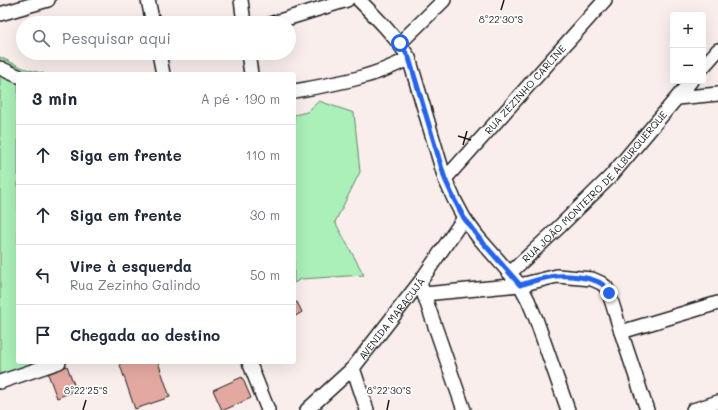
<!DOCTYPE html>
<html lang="pt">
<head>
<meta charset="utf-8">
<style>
  :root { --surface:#fff; --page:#f6f6f7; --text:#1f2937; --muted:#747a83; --line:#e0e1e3 }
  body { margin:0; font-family:Mali,sans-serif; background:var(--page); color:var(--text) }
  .controls { position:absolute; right:12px; top:12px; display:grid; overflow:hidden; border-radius:4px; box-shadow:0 4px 16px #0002 }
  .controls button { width:36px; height:36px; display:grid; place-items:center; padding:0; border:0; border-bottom:1px solid var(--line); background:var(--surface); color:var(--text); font:20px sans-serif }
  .stop { position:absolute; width:12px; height:12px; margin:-9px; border:3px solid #2563eb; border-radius:50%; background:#fff }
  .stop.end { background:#2563eb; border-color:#fff; box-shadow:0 1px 4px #0008 }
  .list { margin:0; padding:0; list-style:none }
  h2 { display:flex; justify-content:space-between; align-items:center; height:52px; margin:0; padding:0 16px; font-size:17px }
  h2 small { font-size:13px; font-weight:400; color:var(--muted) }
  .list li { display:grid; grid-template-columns:26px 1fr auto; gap:12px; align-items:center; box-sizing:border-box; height:60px; padding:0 16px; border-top:1px solid var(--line) }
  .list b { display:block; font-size:15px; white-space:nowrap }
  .list p { margin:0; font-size:13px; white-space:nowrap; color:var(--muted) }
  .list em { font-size:13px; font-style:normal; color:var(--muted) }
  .icon { flex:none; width:22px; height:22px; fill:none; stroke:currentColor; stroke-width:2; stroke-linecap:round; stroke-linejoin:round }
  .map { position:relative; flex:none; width:718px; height:410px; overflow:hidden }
  .search { position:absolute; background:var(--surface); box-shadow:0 4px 16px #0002; left:16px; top:16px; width:280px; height:44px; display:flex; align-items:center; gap:10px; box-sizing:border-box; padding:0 14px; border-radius:22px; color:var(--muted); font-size:15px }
  .panel { position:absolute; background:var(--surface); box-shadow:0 4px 16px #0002; left:16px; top:72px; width:280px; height:292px; border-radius:4px }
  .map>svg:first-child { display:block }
  .green { fill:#abefb9; stroke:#64866a }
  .building { fill:#e3a9a0; stroke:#1c1c1c }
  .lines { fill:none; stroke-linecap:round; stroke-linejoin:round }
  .street-casing { stroke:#1c1c1c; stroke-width:16 }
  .street { stroke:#fff; stroke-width:13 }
  .route { stroke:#2563eb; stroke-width:5 }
  .ticks { fill:none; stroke:#1c1c1c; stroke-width:1.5 }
  .labels { text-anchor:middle; stroke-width:3.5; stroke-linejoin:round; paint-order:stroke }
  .street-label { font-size:10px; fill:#1c1c1c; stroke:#fff }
  .ticks-label { font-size:10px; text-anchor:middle; fill:#1c1c1c; stroke:#fff; stroke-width:3.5; stroke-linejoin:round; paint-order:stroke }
</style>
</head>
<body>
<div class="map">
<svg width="718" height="410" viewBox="0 0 718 410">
  <rect width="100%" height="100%" fill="#f9eeec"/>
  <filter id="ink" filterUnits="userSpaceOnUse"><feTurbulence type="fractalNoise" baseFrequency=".025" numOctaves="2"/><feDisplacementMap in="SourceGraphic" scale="8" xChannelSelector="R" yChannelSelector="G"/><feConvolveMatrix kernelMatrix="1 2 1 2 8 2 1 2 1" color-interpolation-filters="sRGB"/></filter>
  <g filter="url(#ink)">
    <path class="green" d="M0,57L23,68L45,74H18V362H35L0,377Z
      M319,101L354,113L360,172L335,222L364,275L301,279L294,283V115L307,112Z"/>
    <path class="building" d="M297,302L302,312L294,317V303Z
      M119,362H158L170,397L135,409Z
      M67,366L76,390L57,398L48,374Z
      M242,377L251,398L224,410H222L213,390Z"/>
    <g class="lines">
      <defs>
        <g id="street">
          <path d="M148,0L153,23"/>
          <path d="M241,0L244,23"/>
          <path d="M359,0C377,18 395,36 409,58L445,179L454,199L464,218L478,237L520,285L528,300L536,319L568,410"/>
          <path d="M0,14L48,0"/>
          <path d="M273,23L347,0"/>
          <path d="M400,43L444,0"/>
          <path d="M159,53L163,74"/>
          <path d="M248,53L251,74"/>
          <path d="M703,67L718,50"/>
          <path d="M0,68L18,76"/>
          <path d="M294,91C333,84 374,78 409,58"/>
          <path d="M677,98L718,94"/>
          <path id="s1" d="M445,179L605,0"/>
          <path id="s2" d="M510,273L556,230L610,177L691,81"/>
          <path d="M421,286L464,410"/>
          <path d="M424,294L520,285L557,276L592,279L601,283L606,287L609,293L621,332L647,410"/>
          <path d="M621,332L718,303"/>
          <path d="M249,362L268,410"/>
          <path d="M353,368L367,410"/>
          <path d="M0,382L59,362"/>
          <path id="s3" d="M307,410L353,368L420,282L464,218"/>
          <path d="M693,410L718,402"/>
        </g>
      </defs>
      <use href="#street" class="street-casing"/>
      <use href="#street" class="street"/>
    </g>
  </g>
  <g class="lines" filter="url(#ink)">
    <path class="route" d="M400,43L409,58L445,179L454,199L464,218L478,237L520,285C531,282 544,277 556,276C567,275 592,277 602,284C605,286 607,289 609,293"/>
  </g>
  <path class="ticks" d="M501,10L504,0M458,136L471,140M463,145L467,131M83,410L86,400M387,410L389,400"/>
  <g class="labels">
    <g class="street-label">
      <text dy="4" stroke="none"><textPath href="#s1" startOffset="120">RUA ZEZINHO CARLINE</textPath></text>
      <text dy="4" stroke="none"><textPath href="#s2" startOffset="121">RUA JOÃO MONTEIRO DE ALBURQUERQUE</textPath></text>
      <text dy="4" stroke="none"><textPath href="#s3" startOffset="125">AVENIDA MARACUJÁ</textPath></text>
    </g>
  </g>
  <g class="ticks-label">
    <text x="501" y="23">8°22'30"S</text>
    <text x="86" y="394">8°22'25"S</text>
    <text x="389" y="394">8°22'30"S</text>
  </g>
</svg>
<div class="controls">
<button>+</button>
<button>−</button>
</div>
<div class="stop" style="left:400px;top:43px"></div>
<div class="stop end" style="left:609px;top:293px"></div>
<div class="search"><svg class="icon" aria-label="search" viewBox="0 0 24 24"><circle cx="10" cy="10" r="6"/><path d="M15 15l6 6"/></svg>Pesquisar aqui</div>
<section class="panel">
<h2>3 min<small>A pé · 190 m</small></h2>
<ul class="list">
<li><svg class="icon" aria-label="ahead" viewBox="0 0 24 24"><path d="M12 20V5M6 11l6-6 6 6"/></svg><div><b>Siga em frente</b></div><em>110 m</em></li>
<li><svg class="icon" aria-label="ahead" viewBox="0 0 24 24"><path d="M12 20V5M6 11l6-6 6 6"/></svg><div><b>Siga em frente</b></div><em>30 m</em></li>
<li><svg class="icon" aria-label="left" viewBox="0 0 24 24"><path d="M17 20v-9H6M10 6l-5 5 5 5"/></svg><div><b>Vire à esquerda</b><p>Rua Zezinho Galindo</p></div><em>50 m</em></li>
<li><svg class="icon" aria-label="arrive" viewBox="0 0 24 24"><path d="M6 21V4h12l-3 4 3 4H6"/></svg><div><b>Chegada ao destino</b></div></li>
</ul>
</section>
</div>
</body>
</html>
